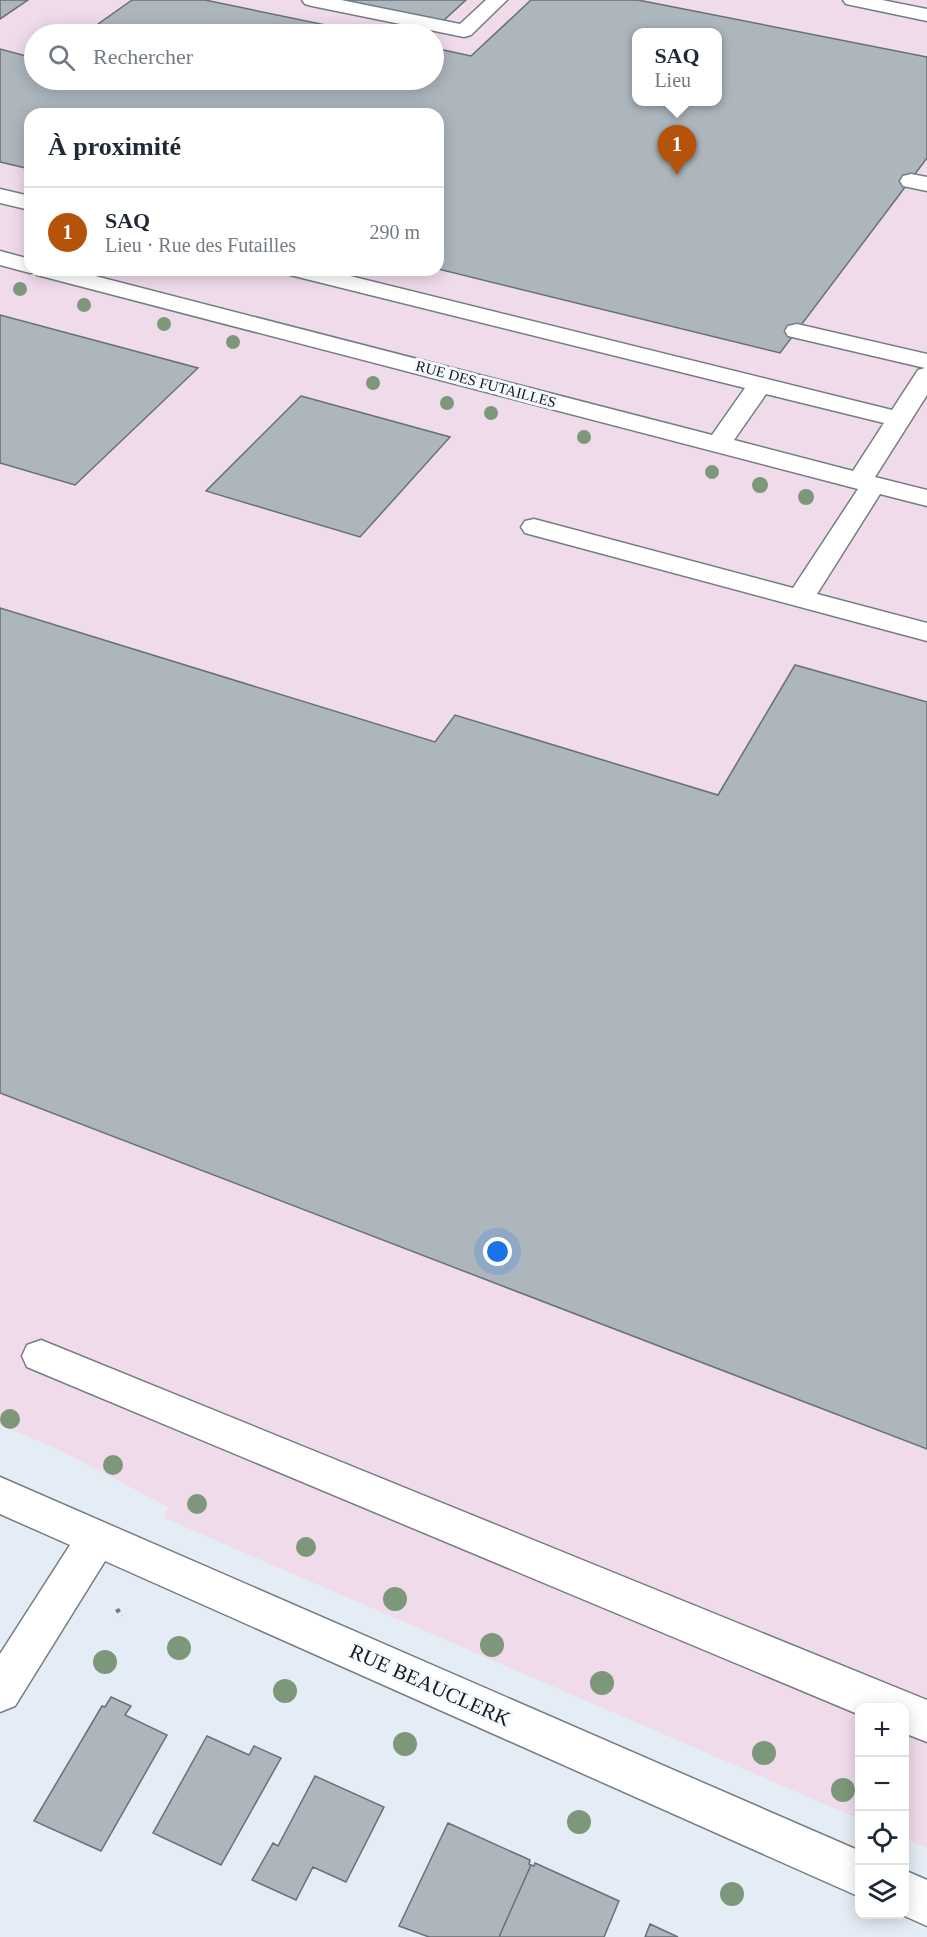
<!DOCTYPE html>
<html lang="fr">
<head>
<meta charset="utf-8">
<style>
  :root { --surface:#fff; --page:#f6f6f7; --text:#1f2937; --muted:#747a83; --line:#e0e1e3; --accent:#b45309 }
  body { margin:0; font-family:Georgia,serif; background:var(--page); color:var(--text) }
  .controls { position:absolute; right:18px; bottom:18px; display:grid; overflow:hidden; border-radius:12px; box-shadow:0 3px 15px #0003 }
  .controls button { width:54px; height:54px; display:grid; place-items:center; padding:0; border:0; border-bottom:2px solid var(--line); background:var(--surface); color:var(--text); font:30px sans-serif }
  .you { position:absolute; left:498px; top:1252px; width:21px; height:21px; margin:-15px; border:4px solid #fff; border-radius:50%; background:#1a73e8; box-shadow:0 0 0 9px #1a73e833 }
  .badge { display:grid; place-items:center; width:39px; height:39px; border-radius:50%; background:var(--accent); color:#fff; font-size:20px; font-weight:700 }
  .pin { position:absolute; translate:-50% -50px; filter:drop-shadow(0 2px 3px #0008) }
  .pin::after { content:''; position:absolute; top:32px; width:21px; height:18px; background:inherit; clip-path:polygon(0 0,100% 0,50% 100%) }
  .popup { position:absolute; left:632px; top:28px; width:90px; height:78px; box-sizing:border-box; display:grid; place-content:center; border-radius:12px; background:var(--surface); filter:drop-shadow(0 2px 4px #0005); font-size:20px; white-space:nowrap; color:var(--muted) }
  .popup b { font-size:22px; color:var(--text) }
  .popup::after { content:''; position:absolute; left:50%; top:100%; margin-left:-12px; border:12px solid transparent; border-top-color:var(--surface) }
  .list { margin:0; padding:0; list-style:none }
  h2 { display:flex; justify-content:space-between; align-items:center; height:78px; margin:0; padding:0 24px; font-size:26px }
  h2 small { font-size:20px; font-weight:400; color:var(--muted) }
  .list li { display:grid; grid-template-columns:39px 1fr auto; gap:18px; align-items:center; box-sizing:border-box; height:90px; padding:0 24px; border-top:2px solid var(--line) }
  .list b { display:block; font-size:22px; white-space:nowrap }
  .list p { margin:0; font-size:20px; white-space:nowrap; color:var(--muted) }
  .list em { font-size:20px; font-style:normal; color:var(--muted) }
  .icon { flex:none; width:33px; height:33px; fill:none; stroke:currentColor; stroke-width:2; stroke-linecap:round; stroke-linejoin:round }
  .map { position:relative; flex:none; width:927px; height:1937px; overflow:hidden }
  .search { position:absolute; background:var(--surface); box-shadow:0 3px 15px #0003; left:24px; top:24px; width:420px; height:66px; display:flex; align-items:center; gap:15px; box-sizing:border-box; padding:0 21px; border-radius:33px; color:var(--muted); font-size:22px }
  .panel { position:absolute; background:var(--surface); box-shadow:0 3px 15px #0003; left:24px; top:108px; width:420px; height:168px; border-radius:18px }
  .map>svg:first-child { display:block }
  .industrial { fill:#f0dbea; fill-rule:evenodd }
  .building { fill:#adb6bd; stroke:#677077; stroke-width:1.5; fill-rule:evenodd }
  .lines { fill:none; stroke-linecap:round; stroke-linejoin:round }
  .minor-casing { stroke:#757d84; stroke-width:3 }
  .path { stroke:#747a7f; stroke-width:4.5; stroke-dasharray:4 4; stroke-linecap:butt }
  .minor { fill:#fff; fill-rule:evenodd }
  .tree { fill:#7d977a }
  .labels { text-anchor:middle; stroke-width:6; stroke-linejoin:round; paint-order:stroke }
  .far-street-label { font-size:15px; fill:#161a1c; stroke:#f4faff }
  .near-street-label { font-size:21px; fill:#161a1c; stroke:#f4faff }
</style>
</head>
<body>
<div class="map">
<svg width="927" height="1937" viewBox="0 0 927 1937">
  <rect width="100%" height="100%" fill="#e4edf5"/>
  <path class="industrial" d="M0,0H927V1848L905,1839L904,1708H860L859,1819L164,1518L168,1507L62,1451L0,1425ZM636,33H718V102H636ZM34,34H434V80H34ZM30,114H438V270H30Z"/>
  <path class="building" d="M0,0H28L0,19Z
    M132,0H205L369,34H84Z
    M342,0H466L443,21Z
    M531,0H638L927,57V158L780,353L438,269V114H30V169L0,162V49L34,58V80H434V48L471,56ZM636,33H718V102H636Z
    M0,315L198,368L75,485L0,463Z
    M301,396L450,437L360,537L206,491Z
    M0,608L435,742L455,715L718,795L795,665L927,702V1449L0,1093Z
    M111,1697L131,1706L125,1715L167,1735L101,1851L34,1821L102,1706L105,1707Z
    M207,1736L249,1755L254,1746L281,1758L221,1865L153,1833Z
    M315,1776L384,1807L346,1882L313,1867L296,1900L252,1880L273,1843L278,1846Z
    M448,1823L530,1860L529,1864L531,1865L499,1937H429L399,1926Z
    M535,1863L619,1901L604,1937H499L531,1865L534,1866Z
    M650,1924L678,1937H645Z"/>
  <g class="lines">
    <defs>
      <path id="minor" d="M302,0H341L460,24L486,0H507L471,35L464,37L312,6L305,4Z
        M843,0H882L927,9V21L846,4Z
        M911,174L927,177V191L903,186L900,181L903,176Z
        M0,189L30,196V210L0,203Z
        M0,251L30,259V270H72L712,435L745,388L290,275L286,270H326L892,410L918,370L925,368L788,336L785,331L788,326L797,324L927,354V395L875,477L927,490V506L880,494L817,594L927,623V641L525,533L521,527L525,521L534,519L793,588L858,489L37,275L35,272L30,273L0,265ZM766,394L884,423L853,471L734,440Z
        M41,1340L927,1700V1742L904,1733V1708H860V1715L27,1367L22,1356L27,1345Z
        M0,1477L860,1851V1897L105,1561L15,1706L0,1712V1654L70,1545L0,1514Z
        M904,1870L927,1880V1926L900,1914H904Z"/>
    </defs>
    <use href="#minor" class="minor-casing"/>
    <path class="path" d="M117,1609L121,1616"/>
    <use href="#minor" class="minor"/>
  </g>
  <g class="tree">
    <circle cx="20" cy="289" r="7"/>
    <circle cx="84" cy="305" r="7"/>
    <circle cx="164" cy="324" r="7"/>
    <circle cx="233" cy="342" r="7"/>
    <circle cx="373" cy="383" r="7"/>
    <circle cx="447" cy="403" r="7"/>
    <circle cx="491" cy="413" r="7"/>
    <circle cx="584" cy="437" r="7"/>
    <circle cx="712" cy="472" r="7"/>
    <circle cx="760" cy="485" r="8"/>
    <circle cx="806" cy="497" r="8"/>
    <circle cx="10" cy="1419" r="10"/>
    <circle cx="113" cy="1465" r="10"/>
    <circle cx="197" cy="1504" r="10"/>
    <circle cx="306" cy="1547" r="10"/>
    <circle cx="395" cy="1599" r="12"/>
    <circle cx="492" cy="1645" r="12"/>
    <circle cx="179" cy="1648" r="12"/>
    <circle cx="105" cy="1662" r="12"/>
    <circle cx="602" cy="1683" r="12"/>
    <circle cx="285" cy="1691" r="12"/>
    <circle cx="405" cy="1744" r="12"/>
    <circle cx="764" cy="1753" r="12"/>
    <circle cx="843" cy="1790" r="12"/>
    <circle cx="579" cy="1822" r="12"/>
    <circle cx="732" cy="1894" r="12"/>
  </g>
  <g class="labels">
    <g class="far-street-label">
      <text transform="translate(486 384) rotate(15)" y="5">RUE DES FUTAILLES</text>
    </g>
    <g class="near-street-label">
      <text transform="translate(430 1685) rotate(24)" y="7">RUE BEAUCLERK</text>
    </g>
  </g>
</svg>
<div class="controls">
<button>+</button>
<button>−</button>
<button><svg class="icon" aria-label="locate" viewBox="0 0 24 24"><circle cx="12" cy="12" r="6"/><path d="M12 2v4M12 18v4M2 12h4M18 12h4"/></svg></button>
<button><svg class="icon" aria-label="layers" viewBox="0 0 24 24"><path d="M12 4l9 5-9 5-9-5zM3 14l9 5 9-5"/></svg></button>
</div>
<div class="you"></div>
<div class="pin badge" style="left:677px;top:175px">1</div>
<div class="popup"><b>SAQ</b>Lieu</div>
<div class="search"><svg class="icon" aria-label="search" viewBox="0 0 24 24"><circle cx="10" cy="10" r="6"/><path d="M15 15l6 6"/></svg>Rechercher</div>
<section class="panel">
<h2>À proximité<small></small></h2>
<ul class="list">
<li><span class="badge">1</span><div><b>SAQ</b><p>Lieu · Rue des Futailles</p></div><em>290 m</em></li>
</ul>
</section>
</div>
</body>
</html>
